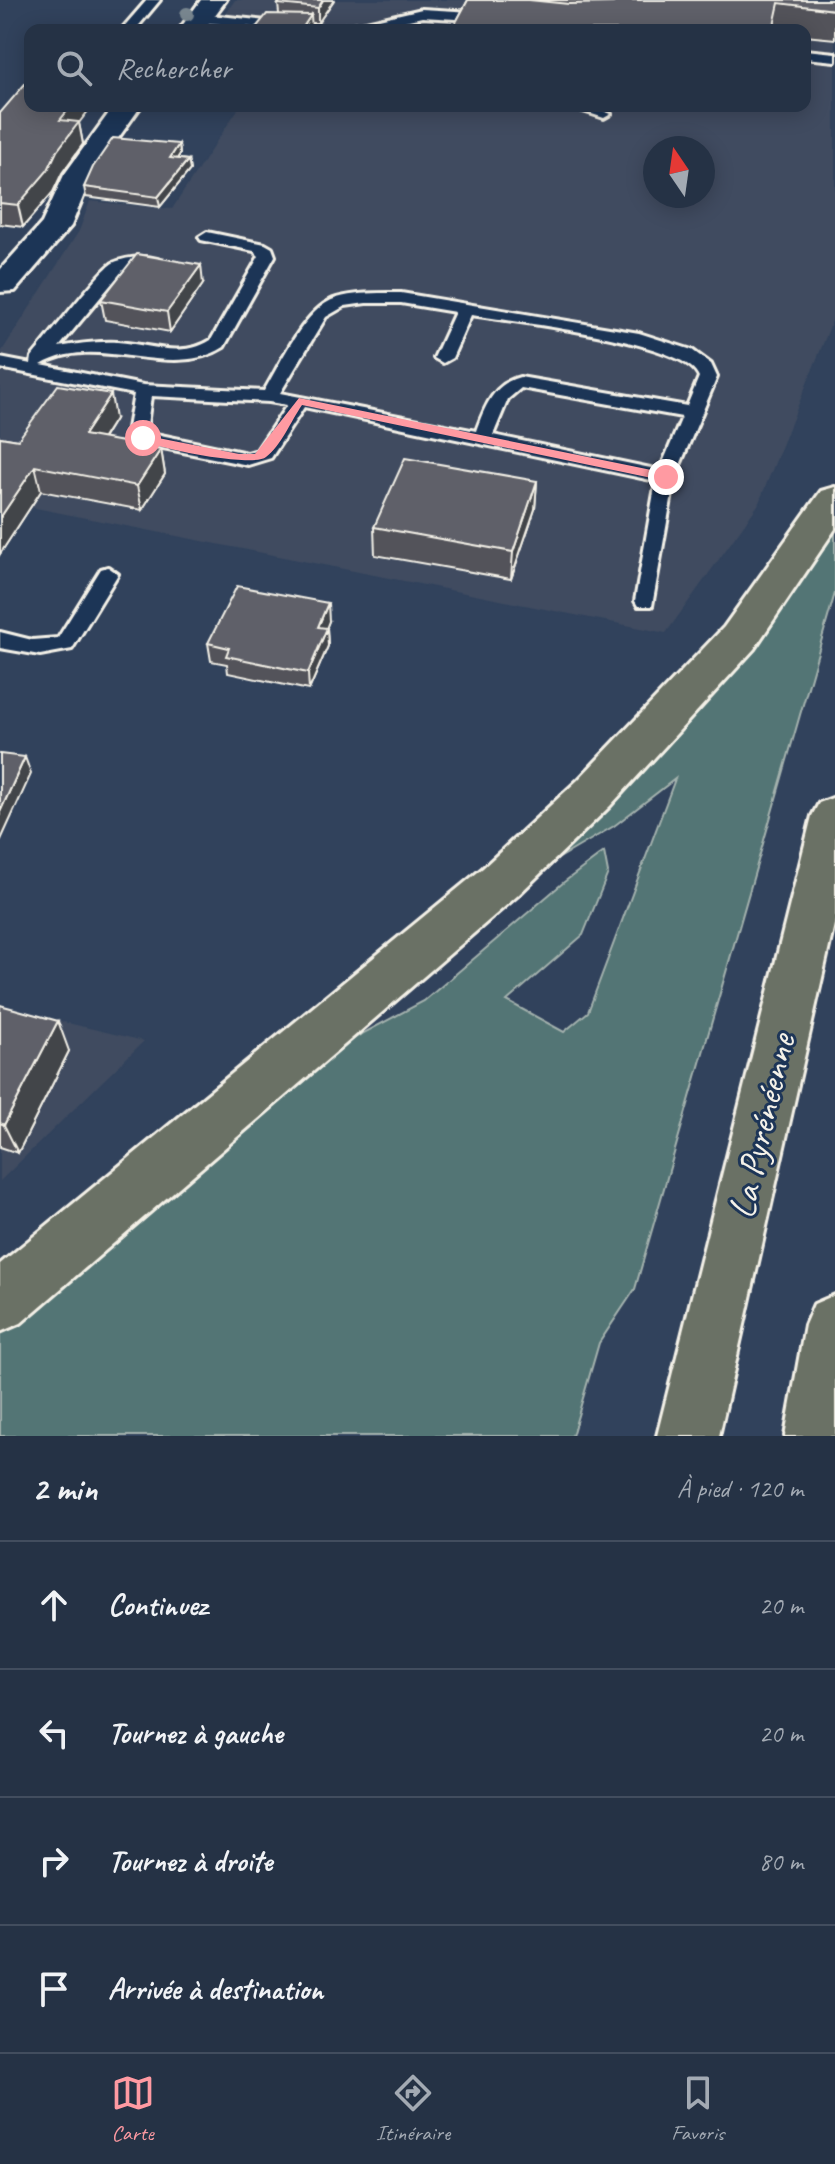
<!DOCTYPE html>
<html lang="fr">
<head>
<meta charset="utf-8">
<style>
  :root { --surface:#253245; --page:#313e50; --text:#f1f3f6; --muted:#a3aab3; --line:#424d5e; --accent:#ff9aa2 }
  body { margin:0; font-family:Caveat,sans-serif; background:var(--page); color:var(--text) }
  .compass { position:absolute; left:643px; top:136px; width:72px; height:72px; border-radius:50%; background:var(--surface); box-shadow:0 4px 20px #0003; rotate:347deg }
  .stop { position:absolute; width:24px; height:24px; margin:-18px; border:6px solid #ff9aa2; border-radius:50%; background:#fff }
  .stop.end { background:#ff9aa2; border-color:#fff; box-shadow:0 2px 8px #0008 }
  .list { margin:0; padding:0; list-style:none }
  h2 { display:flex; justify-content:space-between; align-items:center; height:104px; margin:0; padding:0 32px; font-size:34px }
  h2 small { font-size:26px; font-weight:400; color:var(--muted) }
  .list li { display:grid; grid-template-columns:52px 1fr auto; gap:24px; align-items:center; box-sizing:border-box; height:128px; padding:0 32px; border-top:2px solid var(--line) }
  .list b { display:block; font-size:30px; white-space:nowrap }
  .list em { font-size:26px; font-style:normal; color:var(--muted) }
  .icon { flex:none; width:44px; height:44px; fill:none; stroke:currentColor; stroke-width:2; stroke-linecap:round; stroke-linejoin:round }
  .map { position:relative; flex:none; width:835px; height:1436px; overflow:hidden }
  .search { position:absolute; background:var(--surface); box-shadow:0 4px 20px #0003; left:24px; right:24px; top:24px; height:88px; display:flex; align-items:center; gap:20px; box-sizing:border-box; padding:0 28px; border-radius:16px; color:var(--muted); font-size:30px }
  .sheet { height:616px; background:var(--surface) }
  nav { display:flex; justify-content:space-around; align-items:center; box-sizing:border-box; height:112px; border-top:2px solid var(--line); background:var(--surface); font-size:22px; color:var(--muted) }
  nav a { display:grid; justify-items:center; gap:4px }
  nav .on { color:var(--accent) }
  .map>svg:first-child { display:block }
  .built { fill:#3f4b60; fill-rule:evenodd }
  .green { fill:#537474; stroke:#a4b2ae; stroke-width:2 }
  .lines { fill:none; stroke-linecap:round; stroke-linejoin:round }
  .service-casing { stroke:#f4f1e8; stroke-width:6 }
  .minor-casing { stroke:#f4f1e8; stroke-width:6 }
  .motorway-casing { stroke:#f4f1e8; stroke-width:6 }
  .service { fill:#1d3557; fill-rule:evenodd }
  .minor { fill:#1d3557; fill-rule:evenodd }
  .motorway { fill:#6b7165; fill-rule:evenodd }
  .tree { fill:#798790 }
  .wall { fill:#52535a; stroke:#f4f1e8; stroke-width:2 }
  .shaded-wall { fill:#42444a; stroke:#f4f1e8; stroke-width:2 }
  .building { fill:#5f6169; stroke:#f4f1e8; stroke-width:2 }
  .route { fill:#ff9aa2 }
  .labels { text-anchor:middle; stroke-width:6; stroke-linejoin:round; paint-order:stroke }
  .near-street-label { font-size:38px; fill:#f4f1e8; stroke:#1d3557 }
</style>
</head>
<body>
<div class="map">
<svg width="835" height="1436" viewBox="0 0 835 1436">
  <rect width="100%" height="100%" fill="#31425c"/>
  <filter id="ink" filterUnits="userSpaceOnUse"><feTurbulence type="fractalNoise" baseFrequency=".0125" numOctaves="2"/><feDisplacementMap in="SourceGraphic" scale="16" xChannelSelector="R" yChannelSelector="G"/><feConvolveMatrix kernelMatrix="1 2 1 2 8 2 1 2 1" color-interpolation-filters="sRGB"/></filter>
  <g filter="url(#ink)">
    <path class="built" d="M235,0H835V314L758,505L666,633L0,501V354L79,231L90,201L172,209L238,109L221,106H805V30H214ZM655,148H703V196H655Z
      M0,1007L144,1041L0,1181Z"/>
    <path class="green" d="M835,531V593L635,1289L599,1343L572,1436H0V1333L341,1045L424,1001L564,882L604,852L608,873L583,935L507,1001L564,1032L588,1012L675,779L614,826L544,867L757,638Z"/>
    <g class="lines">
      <defs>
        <path id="service" d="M147,0H160L135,30H121Z
          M422,9L489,13L495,17L489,21L422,17L366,30H282L200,22L194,18L200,14L325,27L362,23Z
          M805,50L835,53V61L805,58Z
          M568,106H591L611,114L604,118Z
          M207,232L265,244L272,248L275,256L224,347C169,382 97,331 41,365L143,385L264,391C281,363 305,307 337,298C358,292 380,293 401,293L639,333L692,350L711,364L717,377L675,477L652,606H638L635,601L656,481L304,407L271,458L248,465L143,444L127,434L134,394L0,368V358L31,364L32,357C45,342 101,269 113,263C128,256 155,254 167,264C157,272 136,267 123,270L59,347C78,344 97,341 117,342C150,344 181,359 211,340L259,256L254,251L201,240L199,237ZM366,303H401L455,312L434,358L443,363L452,358L471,315C510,321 688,341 699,377L687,406L520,377C493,384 485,407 476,431L280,393L326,317L345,306ZM521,388L682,417L660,470L493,435L508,399ZM151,396L269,402L287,405L257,450L247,453L146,432Z
          M108,567L118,574L72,649L40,655L0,648V632L32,640L58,638L101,569Z"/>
        <path id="minor" d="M201,0H226L204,30H179Z
          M114,106H141L92,175L71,226L15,291L0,292V270L42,223L64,175Z"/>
        <path id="motorway" d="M835,487V529L754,649L610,806L517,896L21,1323L0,1332V1264L483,868L578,780L724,627L821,491Z
          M835,797V920L719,1436H657L812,816L819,803Z
          M835,1295V1436H785L805,1325L814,1304Z"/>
      </defs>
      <use href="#service" class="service-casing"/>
      <use href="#minor" class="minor-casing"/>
      <use href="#motorway" class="motorway-casing"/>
      <use href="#service" class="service"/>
      <use href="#minor" class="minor"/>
      <use href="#motorway" class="motorway"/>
    </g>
    <circle class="tree" cx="187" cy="14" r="7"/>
    <path class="wall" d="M334,0L318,23H311L312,30H254L279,14L278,4Z
      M468,0H835V39L805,36V30H453L454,26Z
      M0,113L79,123L83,144L62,173L53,192L23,227L0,224Z
      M179,144L180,154L177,159L188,160L190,170L160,207L86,197L84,187Z
      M203,284L170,332L105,320L101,300Z
      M115,419L103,439L161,449L165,474L142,510L41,491L0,554V437L18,440Z
      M537,481L535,509L511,579L375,555L374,527Z
      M329,621L326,628H327L328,646L309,690L228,673L227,664L211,661L208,643Z
      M0,1005L69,1051L18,1153L0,1147Z"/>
    <path class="shaded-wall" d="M323,0H334L318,23V8Z
      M311,15L312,30H301Z
      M71,106H92L79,123L83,144L62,173L53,192L23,227L18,205L60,120Z
      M179,144L180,154L171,168L170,158Z
      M188,160L190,170L160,207L158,197Z
      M201,265L203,284L170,332L167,312Z
      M111,394L115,419L89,460L84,435Z
      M161,449L165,474L142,510L137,486Z
      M35,466L41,491L0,554V518Z
      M537,481L535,509L511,579L513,552Z
      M328,603L329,621L320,644L318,627Z
      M327,628L328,646L309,690L308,673Z
      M25,757L31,774L0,842V812Z
      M58,1021L69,1051L18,1153L4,1125Z"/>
    <path class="building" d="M281,0H323L318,8L278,4Z
      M468,0H529L569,4L613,3L612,0H835V10L779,3L773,30H484L454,26Z
      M267,14L311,15L301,30H254Z
      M30,78V106H71L60,120L79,122L57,151L48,170L18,205L0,203V113Z
      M113,138L179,144L170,158L188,160L158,197L84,187L93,167Z
      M137,254L201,265L167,312L101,300Z
      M58,385L111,394L84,435L161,449L137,486L35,466L0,518V437L18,440Z
      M405,458L537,481L513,552L374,527Z
      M237,586L328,603L318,627L327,628L308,673L226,656L229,648L208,643Z
      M0,754L25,757L0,812Z
      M0,1005L58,1021L4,1125L0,1123Z"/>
  </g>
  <path class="route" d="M299,398L666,473L672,477L666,481L302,405C291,421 281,446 266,457C253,468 152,448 138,438L143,435L239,454H255Z"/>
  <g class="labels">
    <g class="near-street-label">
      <text transform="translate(761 1126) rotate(-77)" y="13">La Pyrénéenne</text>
    </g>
  </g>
</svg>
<svg class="compass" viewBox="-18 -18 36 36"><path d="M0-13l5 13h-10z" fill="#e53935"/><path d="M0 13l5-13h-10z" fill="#a3aab3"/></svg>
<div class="stop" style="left:143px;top:438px"></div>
<div class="stop end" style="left:666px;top:477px"></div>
<div class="search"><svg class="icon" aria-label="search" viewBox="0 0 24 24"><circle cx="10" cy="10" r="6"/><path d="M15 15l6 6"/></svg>Rechercher</div>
</div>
<section class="sheet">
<h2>2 min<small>À pied · 120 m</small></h2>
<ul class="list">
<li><svg class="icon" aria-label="ahead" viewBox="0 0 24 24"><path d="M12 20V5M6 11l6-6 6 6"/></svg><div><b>Continuez</b></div><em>20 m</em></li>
<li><svg class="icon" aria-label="left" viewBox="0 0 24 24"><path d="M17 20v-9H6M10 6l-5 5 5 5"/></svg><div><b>Tournez à gauche</b></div><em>20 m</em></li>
<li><svg class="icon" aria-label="right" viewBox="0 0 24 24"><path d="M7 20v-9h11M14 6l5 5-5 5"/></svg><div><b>Tournez à droite</b></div><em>80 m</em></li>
<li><svg class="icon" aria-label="arrive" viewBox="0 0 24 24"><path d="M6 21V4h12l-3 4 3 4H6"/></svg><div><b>Arrivée à destination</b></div></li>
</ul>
</section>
<nav>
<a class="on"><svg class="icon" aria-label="map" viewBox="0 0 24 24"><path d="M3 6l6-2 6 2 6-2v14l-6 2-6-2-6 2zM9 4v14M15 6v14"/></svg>Carte</a>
<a><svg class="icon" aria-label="directions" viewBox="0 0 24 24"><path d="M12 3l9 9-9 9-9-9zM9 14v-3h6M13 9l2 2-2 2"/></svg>Itinéraire</a>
<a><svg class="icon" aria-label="saved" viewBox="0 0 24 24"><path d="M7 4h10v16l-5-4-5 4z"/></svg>Favoris</a>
</nav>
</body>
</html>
